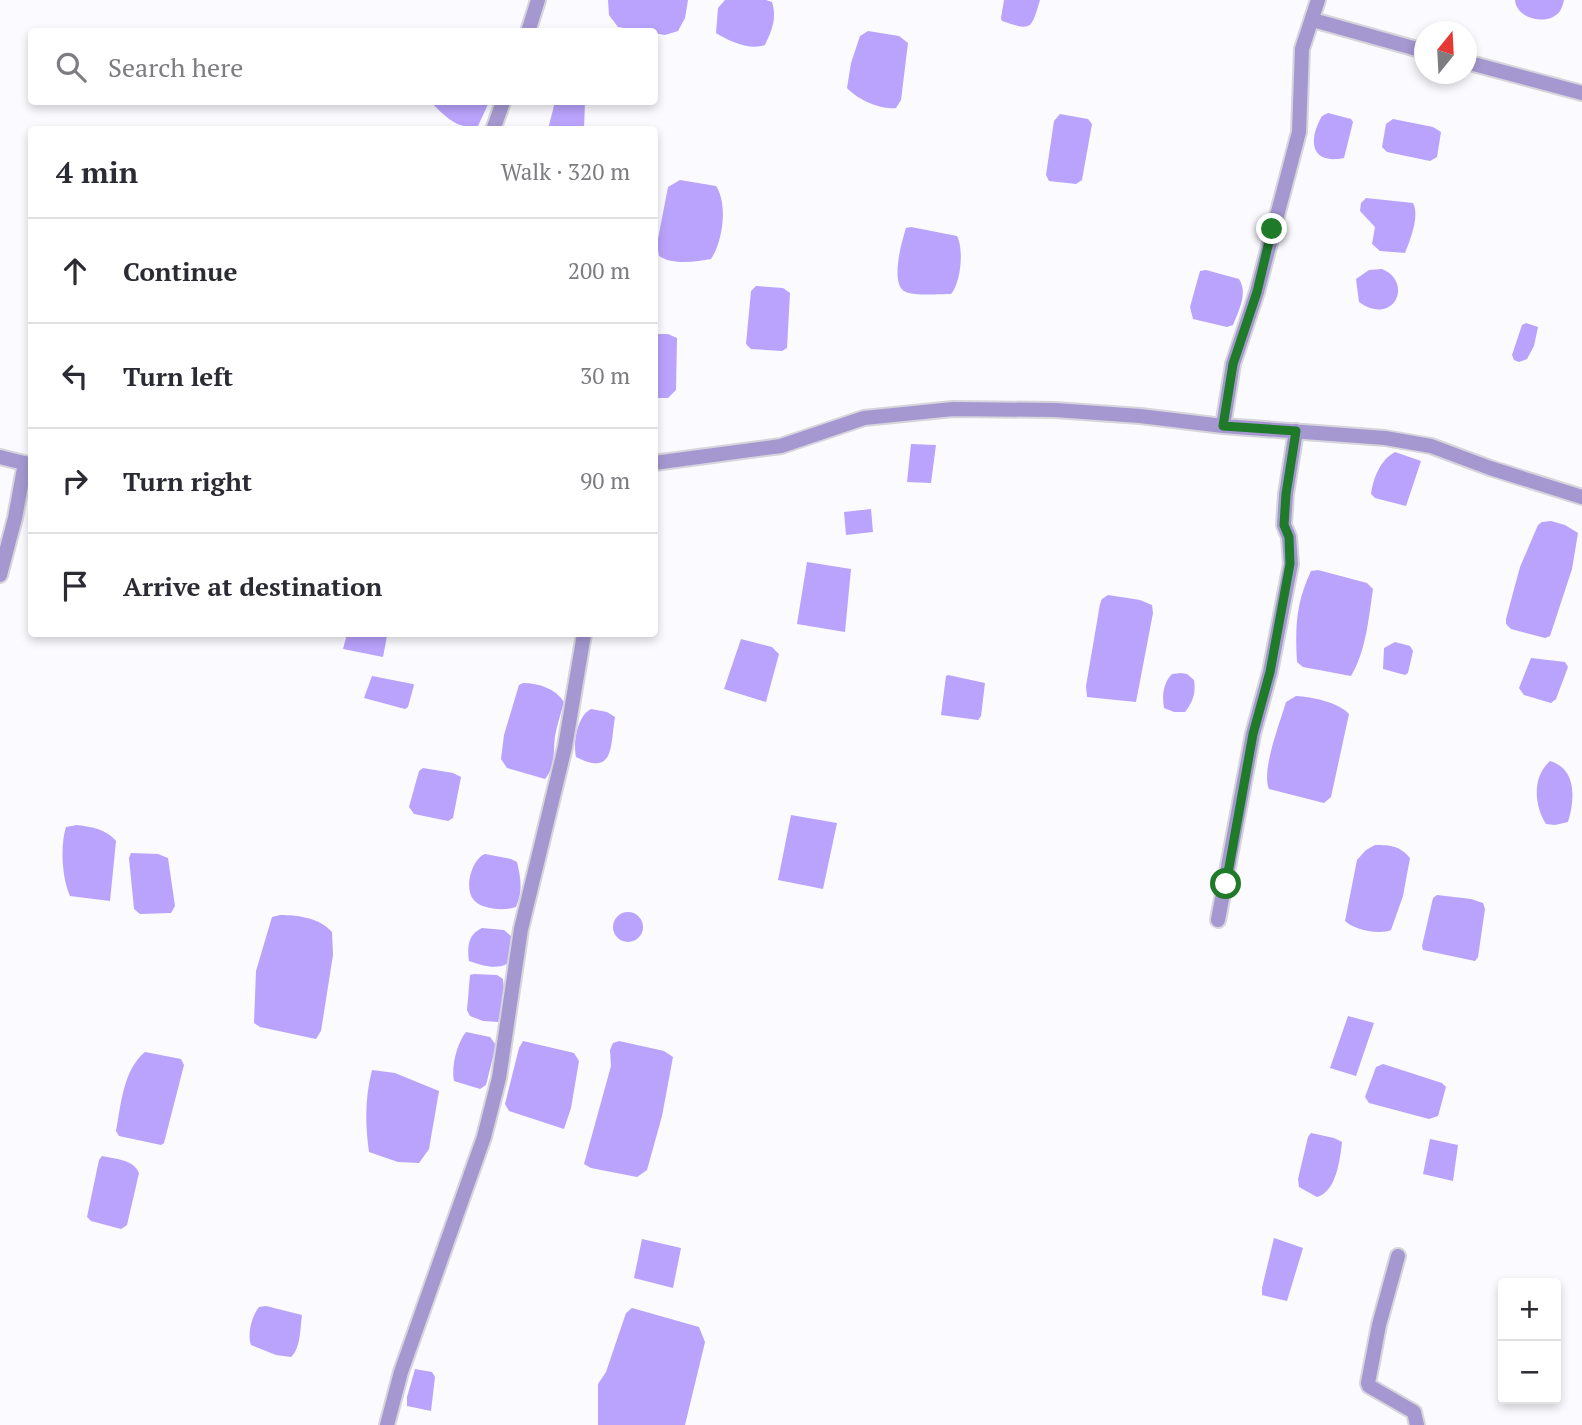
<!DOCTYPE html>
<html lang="en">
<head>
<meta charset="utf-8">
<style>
  :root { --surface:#fff; --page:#f7f7f7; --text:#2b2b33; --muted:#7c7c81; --line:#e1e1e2 }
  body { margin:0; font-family:"PT Serif",serif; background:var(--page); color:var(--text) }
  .controls { position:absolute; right:21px; bottom:21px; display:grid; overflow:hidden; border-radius:7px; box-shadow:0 4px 10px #0003 }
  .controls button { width:63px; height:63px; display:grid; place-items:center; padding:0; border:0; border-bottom:2px solid var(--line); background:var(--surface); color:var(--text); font:35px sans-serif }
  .compass { position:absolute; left:1414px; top:21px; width:63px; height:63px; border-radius:50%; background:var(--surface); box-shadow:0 4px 10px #0003; rotate:18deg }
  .stop { position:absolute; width:21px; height:21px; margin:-16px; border:5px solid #1f7a29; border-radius:50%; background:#fff }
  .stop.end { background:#1f7a29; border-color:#fff; box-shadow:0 2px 7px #0008 }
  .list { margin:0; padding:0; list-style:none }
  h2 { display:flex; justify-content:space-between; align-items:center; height:91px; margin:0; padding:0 28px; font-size:30px }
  h2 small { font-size:23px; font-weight:400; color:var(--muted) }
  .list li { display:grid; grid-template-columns:46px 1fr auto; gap:21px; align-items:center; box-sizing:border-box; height:105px; padding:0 28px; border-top:2px solid var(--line) }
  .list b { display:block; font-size:26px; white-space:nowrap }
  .list em { font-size:23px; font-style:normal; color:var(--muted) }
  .icon { flex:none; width:38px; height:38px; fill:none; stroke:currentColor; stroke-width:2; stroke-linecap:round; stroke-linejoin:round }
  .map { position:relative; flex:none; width:1582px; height:1425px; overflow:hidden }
  .search { position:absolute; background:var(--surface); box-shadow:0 4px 10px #0003; left:28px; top:28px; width:630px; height:77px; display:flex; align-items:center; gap:18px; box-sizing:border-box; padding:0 24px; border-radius:7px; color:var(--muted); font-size:26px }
  .panel { position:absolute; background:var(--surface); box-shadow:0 4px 10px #0003; left:28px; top:126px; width:630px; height:511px; border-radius:7px }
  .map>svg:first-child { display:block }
  .water { fill:#b9a3fc }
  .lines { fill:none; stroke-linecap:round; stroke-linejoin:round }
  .street-casing { stroke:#d6d5db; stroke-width:18 }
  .street { stroke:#a598d1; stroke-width:14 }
  .route { stroke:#1f7a29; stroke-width:9 }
</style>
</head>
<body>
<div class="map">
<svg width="1582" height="1425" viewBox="0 0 1582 1425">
  <rect width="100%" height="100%" fill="#fbfaff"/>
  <path class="water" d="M608,0H688L685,18L678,31L665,35L618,27L609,15Z
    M725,0H766L772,2C777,18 772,30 765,45C750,51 729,41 716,33L718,8Z
    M1004,0H1040C1031,30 1032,31 1002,21L1001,18Z
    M1515,0H1564C1563,4 1562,8 1560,11C1549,27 1516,19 1515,0Z
    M868,31L899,36L908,43L901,100L896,108C880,110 857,99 847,88L851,63L860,36Z
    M431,102H489L478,126C459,131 443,115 431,102Z
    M555,102H585L584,129H548Z
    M1328,113L1351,119L1353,122L1344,158C1310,165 1308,140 1322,116Z
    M1060,114L1088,119L1092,124L1082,180L1076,184L1049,181L1046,175L1054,121Z
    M1393,119L1433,127L1441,132L1437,157L1430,161L1387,152L1382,147L1386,124Z
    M680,180L716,186C728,204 723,241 711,259C696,262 672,265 659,256L657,244L668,187Z
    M1366,198L1413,203C1420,216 1410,240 1405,253L1380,251L1372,244L1375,227L1360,211L1361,203Z
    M911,227L957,236C964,249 961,283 951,294C940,294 916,296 906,292C889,285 902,241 906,228Z
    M1382,269C1414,282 1394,327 1359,302L1356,279L1369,270Z
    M1206,270L1239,279C1248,293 1239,310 1233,325L1227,327L1193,319L1190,307L1200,271Z
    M756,286L783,288L790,293L787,348L782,351L751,349L746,344L751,291Z
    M1526,323L1538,327L1534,346L1527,359L1519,362L1514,360L1512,355L1522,325Z
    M655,334H668L677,338L676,390L668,398H655Z
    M911,444L936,445L931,483L907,482Z
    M1395,452L1421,461L1406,506L1375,498L1371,494C1373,479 1380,460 1395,452Z
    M871,509L873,532L846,535L844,512Z
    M1551,521L1565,525L1578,533L1572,569L1550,636L1545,638L1511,629L1506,624V619L1520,567L1538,525L1542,522Z
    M807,562L851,569L845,632L797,624Z
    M1318,570L1367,583L1373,589C1369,616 1366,652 1351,676L1303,667L1297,662C1295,627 1296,603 1311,571Z
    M1108,595L1140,600L1152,605L1153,613L1136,702L1087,697L1086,686L1100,604L1102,599Z
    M347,634H385L387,636L383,657L343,649Z
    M741,639L772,647L779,654L766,702L724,689Z
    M1395,642L1410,646L1413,651L1408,673L1405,675L1383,669L1384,648Z
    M1531,658L1565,662L1568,667L1556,699L1551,703L1524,695L1519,688Z
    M1181,673L1187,674L1194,680C1196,693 1193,702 1185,712H1174L1164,708C1162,696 1163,683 1172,674Z
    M948,675L985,683L981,716L978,720L941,715L946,676Z
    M372,676L413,684L414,685L408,707L405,709L364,698Z
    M523,683C539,683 556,689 564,702C561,713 557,725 555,736C553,751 556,766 545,779L507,768L501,759L504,735L519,685Z
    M1296,696C1312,697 1338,702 1349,714L1331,797L1324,803L1269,789C1261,770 1280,723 1286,702Z
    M591,709L607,712L615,717C610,746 615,777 576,757C573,743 577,716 591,709Z
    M1550,761C1577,769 1575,799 1568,822L1555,825L1546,824C1534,805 1532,777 1550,761Z
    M423,768L453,773L461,777L453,818L448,821L414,814L409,807L419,771Z
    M791,815L837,823L823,889L778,880Z
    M77,825C92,827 106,829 116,841L110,901L70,896C62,878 60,846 66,827Z
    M1375,845C1391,845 1400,846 1410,858L1403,896L1391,930C1380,935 1354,930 1345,921L1357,860L1366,850Z
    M131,853L158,854L168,858L175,906L171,913L140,914L134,909L129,858Z
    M485,854L511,859L517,862C521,879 523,891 516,907C505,911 481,910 473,899C464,887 472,859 485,854Z
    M1437,895L1471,899L1483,903L1485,909L1478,957L1475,961L1423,950L1422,946L1433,898Z
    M613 927a15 15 0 1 1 30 0a15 15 0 1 1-30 0Z
    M280,915C298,915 320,918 332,932L333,955L321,1031L316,1039L260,1027L254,1023L256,971L272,917Z
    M482,928L504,930L512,937V954L507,964C495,970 481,965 469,961C467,947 468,934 482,928Z
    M474,974L497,975L503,979L505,1001L498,1022L483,1021L470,1016L467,1010L470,975Z
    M1348,1016L1374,1023L1356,1076L1330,1068Z
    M466,1032L490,1037L496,1045L486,1085L480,1089L454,1081C451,1067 457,1043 466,1032Z
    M523,1041L574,1053L579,1061L571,1108L564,1129L509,1111L505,1104L519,1048Z
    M619,1041L664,1051L673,1057L662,1116L647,1170L637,1177L591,1168L584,1164L611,1066L610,1050L613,1043Z
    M145,1052L181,1059L184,1065L164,1143L161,1145L119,1136L116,1131C121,1105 123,1070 145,1052Z
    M1383,1064L1442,1083L1446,1087L1438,1116L1429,1119L1369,1103L1365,1097L1376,1067Z
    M372,1070L395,1073L439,1091L429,1149L419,1163L398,1162L369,1152C365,1124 365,1097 372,1070Z
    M1311,1133L1334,1138L1342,1142C1340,1160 1336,1192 1317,1197L1299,1187L1298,1179L1308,1137Z
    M1430,1139L1458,1145L1453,1181L1423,1174Z
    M102,1156C115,1159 133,1159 139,1173L127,1225L121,1229L91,1221L87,1217L99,1160Z
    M1274,1238L1303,1248L1287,1301L1262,1295V1288Z
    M642,1239L681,1248L673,1288L634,1278Z
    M266,1306L302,1315C300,1328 301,1348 291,1357L276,1355L251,1345C247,1334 252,1316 259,1307Z
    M632,1308L699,1327L705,1342L685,1425H598V1384L606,1372L626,1313Z
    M415,1369L432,1372L435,1377L431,1411L407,1406V1397Z"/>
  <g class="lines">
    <defs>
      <path id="street" d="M1313,20L1424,51
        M528,32L538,0
        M1466,62L1582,93
        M493,130L503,102
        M1223,426L1233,364L1257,292L1299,132L1302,49L1318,0
        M0,457L32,465
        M654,463L781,446L864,418L953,409L1055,410L1140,416L1223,426L1385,438L1431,446L1490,468L1582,497
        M0,575L15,518L25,463
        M1218,920L1253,734L1270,672L1291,564L1289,537L1284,525L1286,494L1296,431
        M1398,1256L1379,1325L1368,1383L1369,1386L1414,1412L1417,1425
        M387,1425L401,1372L484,1137L499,1078L521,929L565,747L584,634"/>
    </defs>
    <use href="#street" class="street-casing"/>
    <use href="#street" class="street"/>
  </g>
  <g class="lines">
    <path class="route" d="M1226,884L1253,734L1270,672L1290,564L1289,537L1284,525L1286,494L1296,431L1223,426L1233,364L1257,292L1272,229"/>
  </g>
</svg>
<div class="controls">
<button>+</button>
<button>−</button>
</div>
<svg class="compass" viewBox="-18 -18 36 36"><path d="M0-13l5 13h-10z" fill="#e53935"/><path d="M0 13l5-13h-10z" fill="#7c7c81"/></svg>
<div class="stop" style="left:1226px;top:884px"></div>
<div class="stop end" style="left:1272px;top:229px"></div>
<div class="search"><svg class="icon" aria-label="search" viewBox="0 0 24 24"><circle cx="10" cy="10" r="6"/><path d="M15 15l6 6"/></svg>Search here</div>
<section class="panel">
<h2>4 min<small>Walk · 320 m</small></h2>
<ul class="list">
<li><svg class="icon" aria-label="ahead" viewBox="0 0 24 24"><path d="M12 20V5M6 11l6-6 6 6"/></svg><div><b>Continue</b></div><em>200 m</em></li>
<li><svg class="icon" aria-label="left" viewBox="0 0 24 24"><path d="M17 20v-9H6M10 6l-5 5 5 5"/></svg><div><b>Turn left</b></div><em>30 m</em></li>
<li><svg class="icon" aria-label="right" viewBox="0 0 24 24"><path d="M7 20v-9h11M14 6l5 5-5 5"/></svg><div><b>Turn right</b></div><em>90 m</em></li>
<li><svg class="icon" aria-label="arrive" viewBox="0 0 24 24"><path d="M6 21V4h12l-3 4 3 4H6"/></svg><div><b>Arrive at destination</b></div></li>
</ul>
</section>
</div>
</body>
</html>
